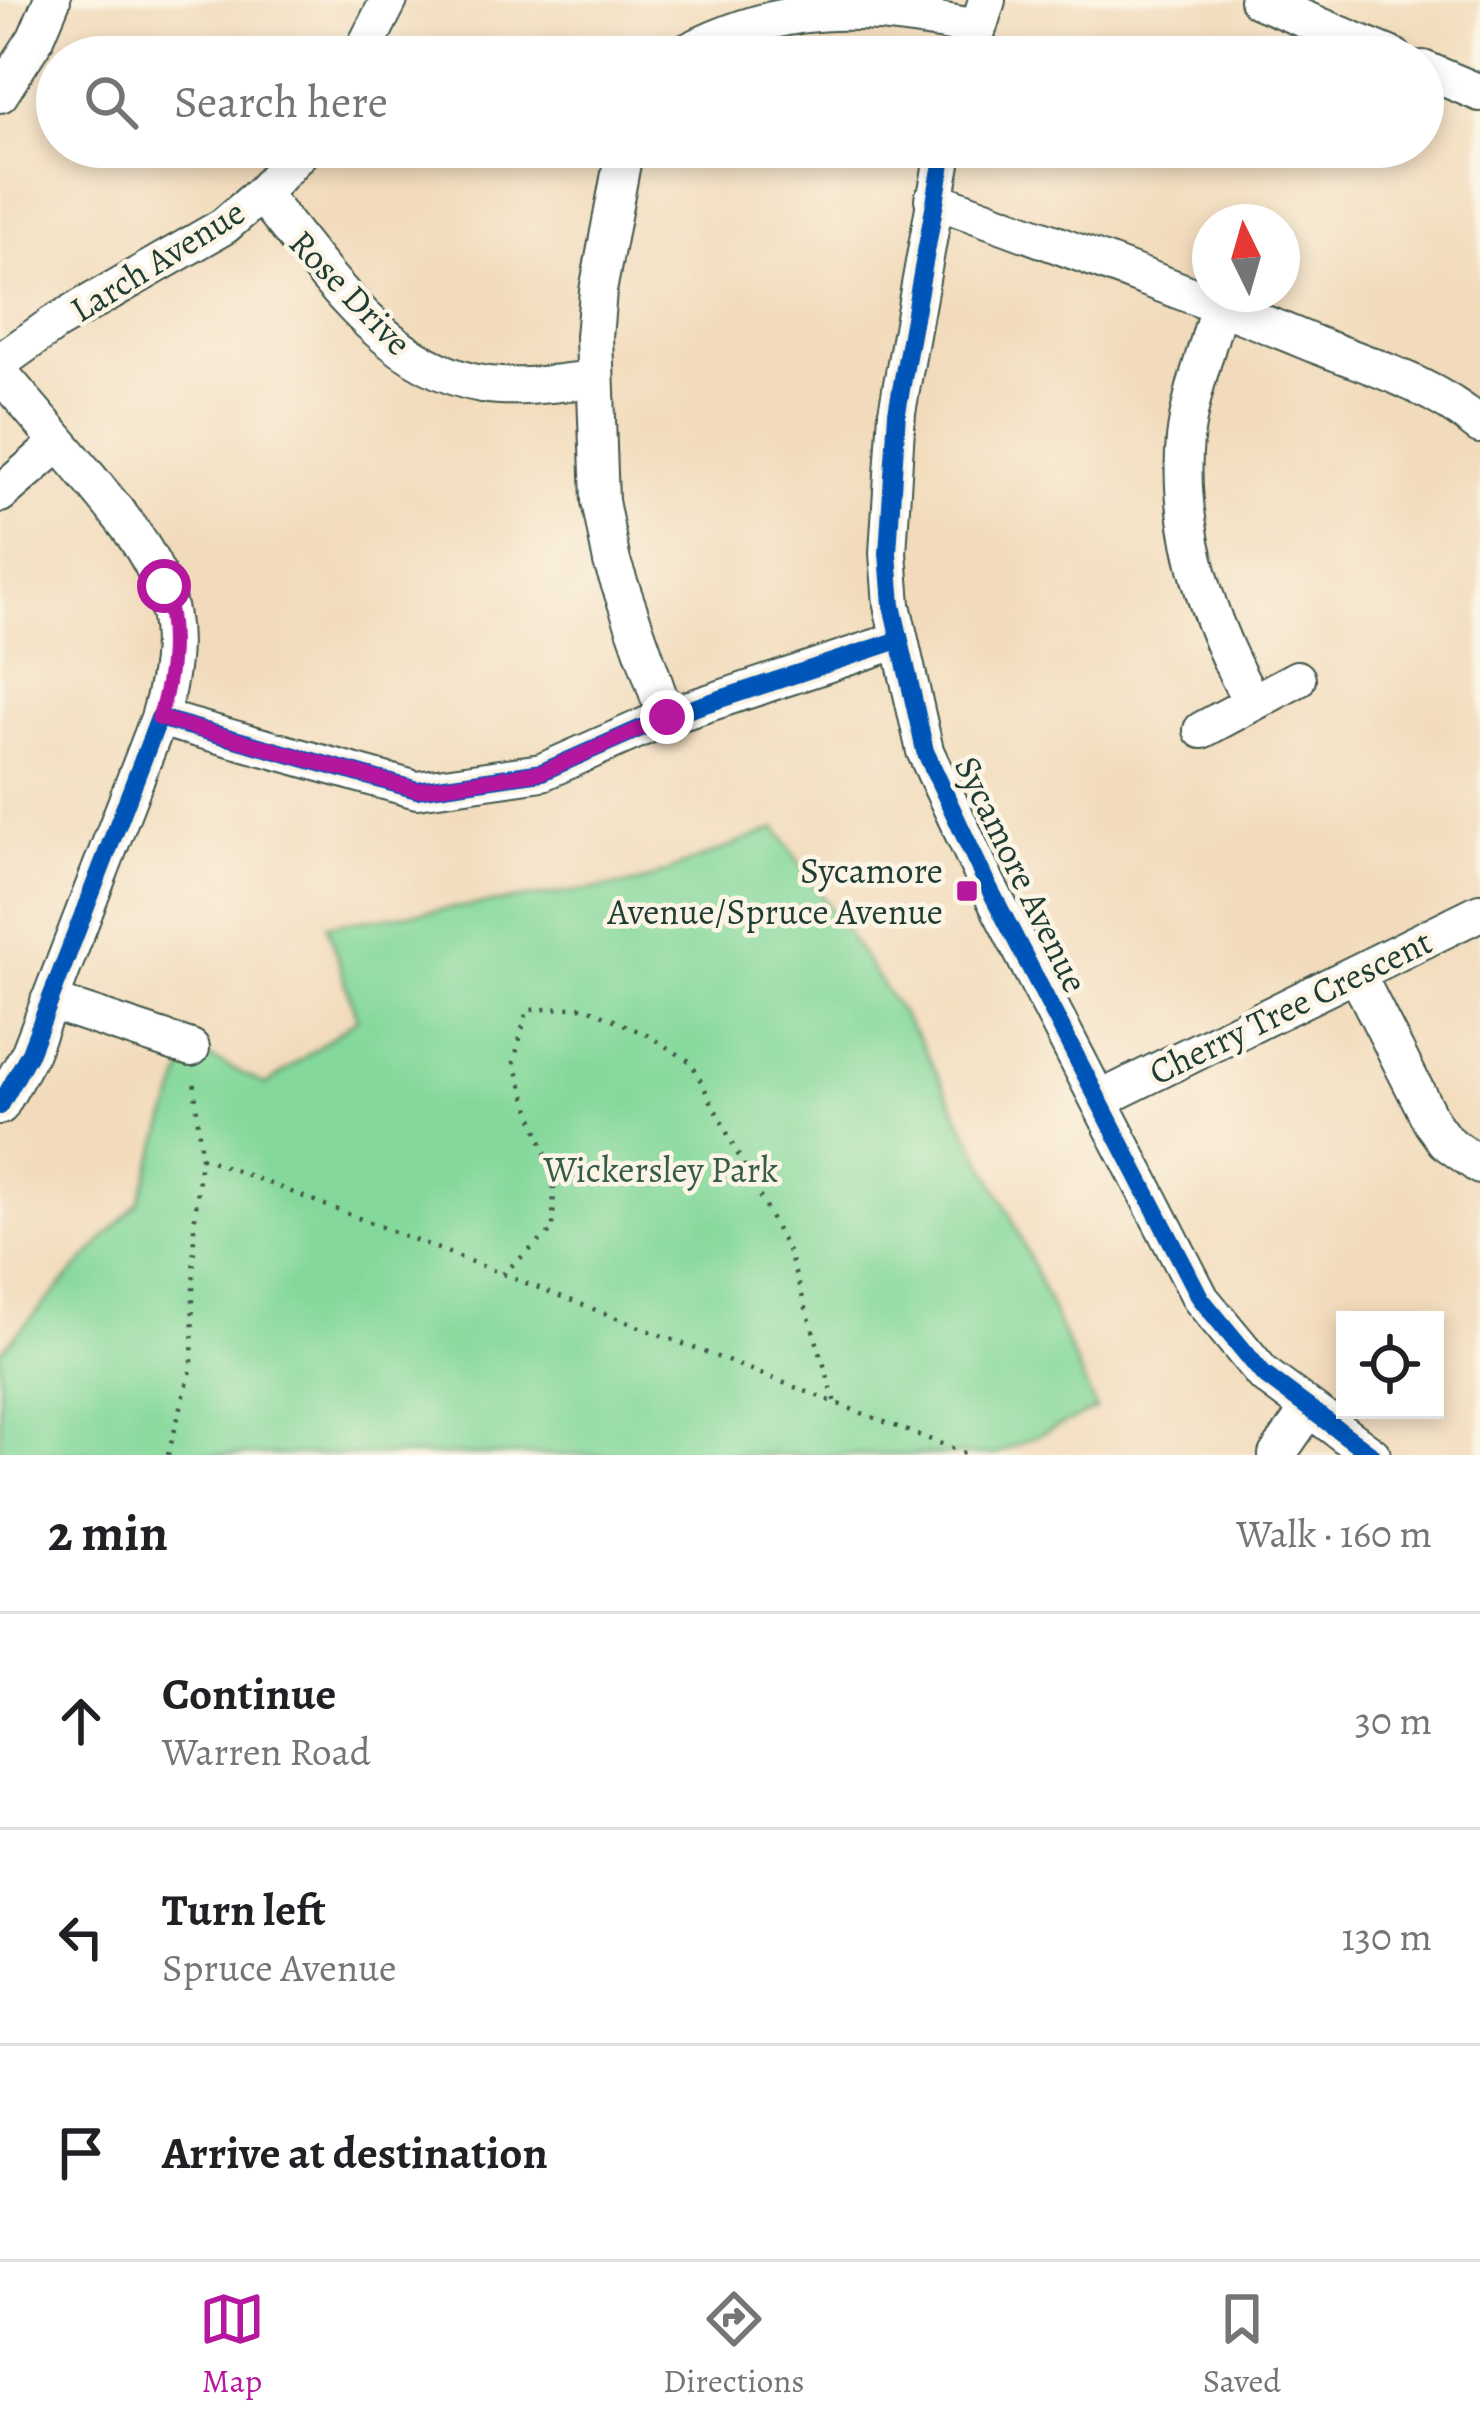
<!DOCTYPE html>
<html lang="en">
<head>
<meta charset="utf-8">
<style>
  :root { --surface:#fff; --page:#f2f2f2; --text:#202124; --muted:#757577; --line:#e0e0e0; --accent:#b5179e }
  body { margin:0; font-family:Alegreya,serif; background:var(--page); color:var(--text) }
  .controls { position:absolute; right:36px; bottom:36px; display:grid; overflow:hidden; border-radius:0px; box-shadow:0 6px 18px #0003 }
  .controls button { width:108px; height:108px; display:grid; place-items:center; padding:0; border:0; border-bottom:3px solid var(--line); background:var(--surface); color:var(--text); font:60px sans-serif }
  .compass { position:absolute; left:1192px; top:204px; width:108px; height:108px; border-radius:50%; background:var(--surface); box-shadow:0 6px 18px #0003; rotate:355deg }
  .stop { position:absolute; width:36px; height:36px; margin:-27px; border:9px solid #b5179e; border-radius:50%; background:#fff }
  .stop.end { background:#b5179e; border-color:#fff; box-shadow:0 3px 12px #0008 }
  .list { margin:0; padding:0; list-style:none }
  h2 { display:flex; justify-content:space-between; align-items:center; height:156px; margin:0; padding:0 48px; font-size:51px }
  h2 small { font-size:39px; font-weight:400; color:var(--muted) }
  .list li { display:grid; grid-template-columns:78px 1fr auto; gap:36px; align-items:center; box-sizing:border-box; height:216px; padding:0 48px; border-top:3px solid var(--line) }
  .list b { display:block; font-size:45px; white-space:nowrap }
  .list p { margin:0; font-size:39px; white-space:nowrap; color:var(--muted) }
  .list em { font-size:39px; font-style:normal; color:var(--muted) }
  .icon { flex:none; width:66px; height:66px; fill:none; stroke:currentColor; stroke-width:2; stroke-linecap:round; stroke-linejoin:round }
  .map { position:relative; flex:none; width:1480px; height:1455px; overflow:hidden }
  .search { position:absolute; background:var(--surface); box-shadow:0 6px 18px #0003; left:36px; right:36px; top:36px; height:132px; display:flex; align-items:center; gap:30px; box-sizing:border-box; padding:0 42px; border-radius:66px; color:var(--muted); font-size:45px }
  .sheet { height:804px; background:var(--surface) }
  nav { display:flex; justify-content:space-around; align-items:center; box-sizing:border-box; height:168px; border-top:3px solid var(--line); background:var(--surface); font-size:33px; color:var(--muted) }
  nav a { display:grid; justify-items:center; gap:6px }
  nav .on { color:var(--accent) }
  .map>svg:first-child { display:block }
  .green { fill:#84d89b; stroke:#528a68; stroke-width:3 }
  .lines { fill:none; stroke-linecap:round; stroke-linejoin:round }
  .minor-casing { stroke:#3f5548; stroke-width:40 }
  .path { stroke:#3f5548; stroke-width:4.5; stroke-dasharray:3 9; stroke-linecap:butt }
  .minor { stroke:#fff; stroke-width:36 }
  .cycleway-casing { stroke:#fcf5e5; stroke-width:26 }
  .cycleway { stroke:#0057b8; stroke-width:18 }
  .route { stroke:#b5179e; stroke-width:15 }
  .poi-dot { fill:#b5179e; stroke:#fcf5e5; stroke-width:4.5 }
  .labels { text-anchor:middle; stroke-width:9; stroke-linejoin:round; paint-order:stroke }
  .street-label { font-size:36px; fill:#1f3d34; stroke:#fcf5e5 }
  .poi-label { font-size:36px; fill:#1f3d34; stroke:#fcf5e5; text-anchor:end }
  .park-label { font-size:36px; fill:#335c49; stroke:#fcf5e5 }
</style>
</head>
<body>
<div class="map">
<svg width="1480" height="1455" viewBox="0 0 1480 1455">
  <rect width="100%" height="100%" fill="#fcf5e5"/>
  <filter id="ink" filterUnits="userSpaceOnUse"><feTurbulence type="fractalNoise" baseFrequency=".00833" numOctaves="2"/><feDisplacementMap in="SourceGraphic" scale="24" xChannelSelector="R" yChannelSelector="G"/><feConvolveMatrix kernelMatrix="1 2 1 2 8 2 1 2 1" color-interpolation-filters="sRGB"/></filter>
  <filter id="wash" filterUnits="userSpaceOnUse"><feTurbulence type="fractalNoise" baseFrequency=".004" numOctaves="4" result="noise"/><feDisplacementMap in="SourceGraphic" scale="48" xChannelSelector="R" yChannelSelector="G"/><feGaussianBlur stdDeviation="2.7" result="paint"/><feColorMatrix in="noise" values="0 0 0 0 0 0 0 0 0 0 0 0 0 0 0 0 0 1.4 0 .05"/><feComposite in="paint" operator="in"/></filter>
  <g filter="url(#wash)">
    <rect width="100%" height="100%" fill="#f2dbbc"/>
    <path class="green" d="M776,828L920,1041L1006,1206L1096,1409L995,1455H0V1352L139,1201L191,1048L266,1085L357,1019L327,925L639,883Z"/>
  </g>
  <g filter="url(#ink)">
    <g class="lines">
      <defs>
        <path id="minor" d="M1258,0L1394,57
          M360,57L389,0
          M678,57C781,0 862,5 977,28
          M969,57L987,0
          M1423,69L1480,93
          M0,94L36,38L52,0
          M625,147L598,291L594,337L600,501L612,562L666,717
          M945,147L897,412L888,553L892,605L925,751L985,880L1201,1299L1263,1374L1372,1455
          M261,194C321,266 383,367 482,384C519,390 557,383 594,379
          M933,199C1061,246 1188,292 1314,344C1371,366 1433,385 1480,425
          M1219,305C1208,348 1190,394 1185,439C1176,531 1209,623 1252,703
          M0,362L55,323L224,226L261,194L305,147
          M0,373C30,408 60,443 89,478C159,561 192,608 159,718L30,1052L0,1106
          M0,494L59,443
          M159,718L417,790L542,772L666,717L899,640
          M1202,730L1297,679
          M1356,973L1432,1123L1445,1141L1480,1166
          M49,1001L191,1048
          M1099,1100L1480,912
          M1277,1455L1309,1409"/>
      </defs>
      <use href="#minor" class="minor-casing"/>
      <path class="path" d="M201,1157L970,1455
        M502,1274L553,1230L554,1179L514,1062L527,1010L586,1007L647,1035L691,1062L789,1254L836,1403
        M168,1455L192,1366L194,1227L201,1157L194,1078"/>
      <use href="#minor" class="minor"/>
      <defs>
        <path id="cycleway" d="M945,147L897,412L888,553L892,605L925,751L985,880L1201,1299L1263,1374L1372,1455
          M0,1106L30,1052L159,718L417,790L542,772L666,717L899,640"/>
      </defs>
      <use href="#cycleway" class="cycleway-casing"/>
      <use href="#cycleway" class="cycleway"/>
    </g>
  </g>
  <g class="lines" filter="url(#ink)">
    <path class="route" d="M164,586C176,633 173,672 159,718L417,790L542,772L667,717"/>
  </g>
  <rect class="poi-dot" x="955" y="879" width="24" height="24" rx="6"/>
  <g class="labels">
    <g class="street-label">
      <text transform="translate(157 260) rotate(-32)" y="13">Larch Avenue</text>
      <text transform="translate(351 292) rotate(46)" y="13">Rose Drive</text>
      <text transform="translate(1022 874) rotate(64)" y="13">Sycamore Avenue</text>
      <text transform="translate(1290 1006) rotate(-26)" y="13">Cherry Tree Crescent</text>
    </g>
    <g class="poi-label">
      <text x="943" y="883">Sycamore<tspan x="943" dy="41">Avenue/Spruce Avenue</tspan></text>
    </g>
    <g class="park-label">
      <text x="661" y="1182">Wickersley Park</text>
    </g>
  </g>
</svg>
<div class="controls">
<button><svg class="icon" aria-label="locate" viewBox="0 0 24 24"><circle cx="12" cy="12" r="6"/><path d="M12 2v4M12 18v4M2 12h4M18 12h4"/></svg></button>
</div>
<svg class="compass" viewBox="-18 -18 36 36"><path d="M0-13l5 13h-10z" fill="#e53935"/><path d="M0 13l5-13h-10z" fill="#757577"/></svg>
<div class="stop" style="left:164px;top:586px"></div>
<div class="stop end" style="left:667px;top:717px"></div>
<div class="search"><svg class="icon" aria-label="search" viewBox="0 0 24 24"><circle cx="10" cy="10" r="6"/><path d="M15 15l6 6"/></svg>Search here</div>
</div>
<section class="sheet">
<h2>2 min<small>Walk · 160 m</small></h2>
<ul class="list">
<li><svg class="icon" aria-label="ahead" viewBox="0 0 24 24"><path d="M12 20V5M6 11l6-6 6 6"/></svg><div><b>Continue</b><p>Warren Road</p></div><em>30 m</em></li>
<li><svg class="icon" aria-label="left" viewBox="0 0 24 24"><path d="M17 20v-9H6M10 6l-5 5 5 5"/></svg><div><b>Turn left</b><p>Spruce Avenue</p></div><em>130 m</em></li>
<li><svg class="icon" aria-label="arrive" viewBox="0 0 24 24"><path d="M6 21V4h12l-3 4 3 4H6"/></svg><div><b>Arrive at destination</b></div></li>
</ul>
</section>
<nav>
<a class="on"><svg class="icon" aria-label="map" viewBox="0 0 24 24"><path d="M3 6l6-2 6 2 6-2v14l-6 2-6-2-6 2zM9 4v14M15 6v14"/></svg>Map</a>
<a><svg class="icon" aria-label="directions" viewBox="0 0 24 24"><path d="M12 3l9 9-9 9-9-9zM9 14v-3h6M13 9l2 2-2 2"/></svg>Directions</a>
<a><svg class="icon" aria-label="saved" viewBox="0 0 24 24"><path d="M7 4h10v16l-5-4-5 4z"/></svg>Saved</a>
</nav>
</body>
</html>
